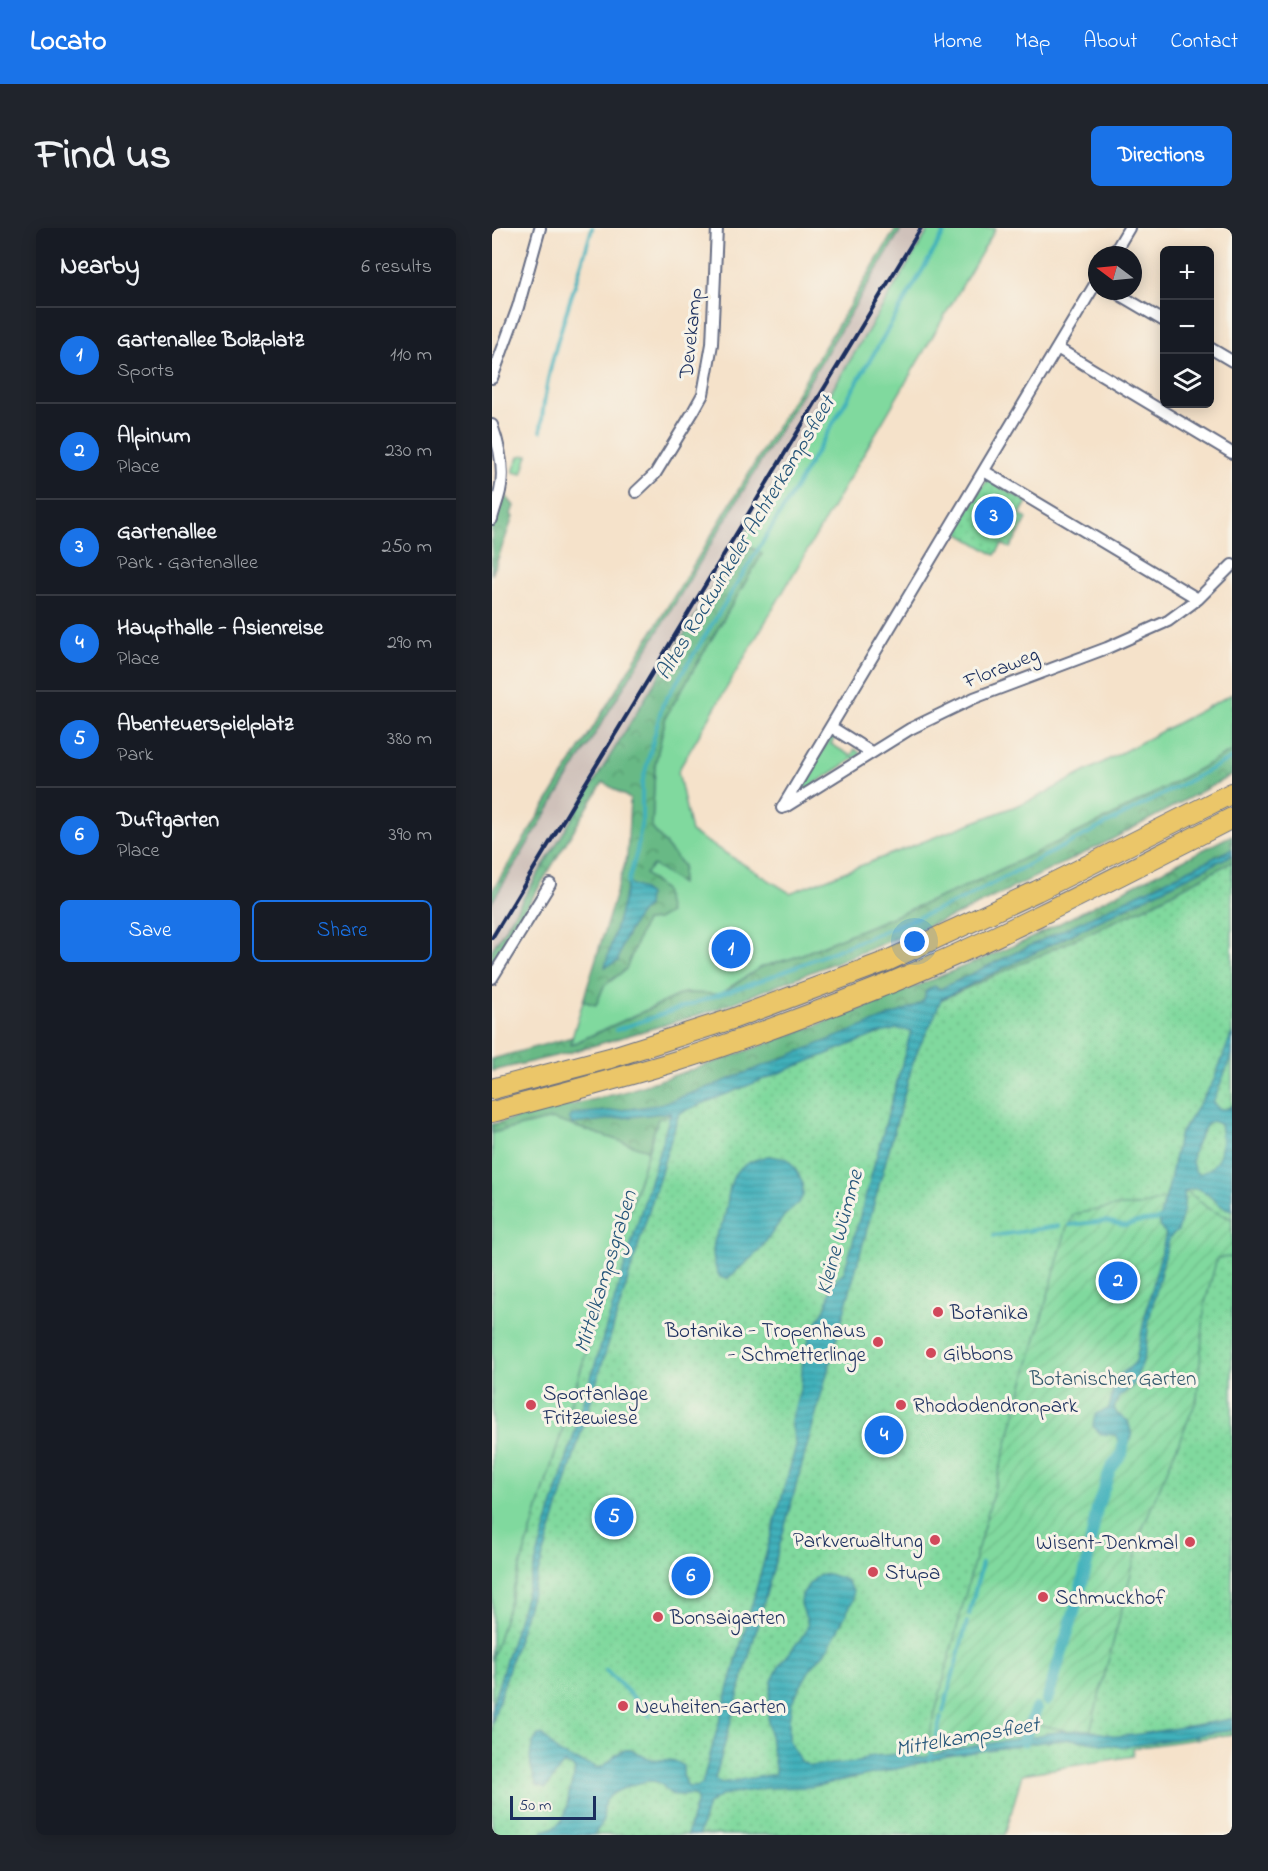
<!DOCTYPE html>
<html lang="en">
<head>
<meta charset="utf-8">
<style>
  :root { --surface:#171b24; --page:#20242c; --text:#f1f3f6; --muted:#9ea1a6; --line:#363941; --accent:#1a73e8 }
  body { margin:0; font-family:"Indie Flower",sans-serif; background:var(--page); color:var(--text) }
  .controls { position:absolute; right:18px; top:18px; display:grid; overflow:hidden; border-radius:9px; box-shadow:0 3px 15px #0003 }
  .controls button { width:54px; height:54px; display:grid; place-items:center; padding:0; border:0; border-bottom:2px solid var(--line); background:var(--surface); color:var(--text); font:30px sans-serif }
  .compass { position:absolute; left:596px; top:18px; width:54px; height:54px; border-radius:50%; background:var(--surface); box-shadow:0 3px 15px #0003; rotate:286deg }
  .scale { position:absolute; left:18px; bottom:15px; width:86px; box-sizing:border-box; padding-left:6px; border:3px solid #1b2f5e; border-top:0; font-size:16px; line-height:21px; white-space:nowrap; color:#1b2f5e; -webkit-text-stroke:4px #f7f3e8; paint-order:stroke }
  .you { position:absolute; left:423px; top:714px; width:21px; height:21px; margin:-15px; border:4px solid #fff; border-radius:50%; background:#1a73e8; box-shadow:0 0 0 9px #1a73e833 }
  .badge { display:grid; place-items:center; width:39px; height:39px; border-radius:50%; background:var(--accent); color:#fff; font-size:20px; font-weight:700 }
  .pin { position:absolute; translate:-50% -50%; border:3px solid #fff; box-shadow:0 2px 6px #0006 }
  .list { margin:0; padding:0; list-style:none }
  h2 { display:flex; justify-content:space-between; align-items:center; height:78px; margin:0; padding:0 24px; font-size:26px }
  h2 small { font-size:20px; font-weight:400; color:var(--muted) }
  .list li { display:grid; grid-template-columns:39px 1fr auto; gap:18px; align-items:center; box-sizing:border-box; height:96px; padding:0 24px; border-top:2px solid var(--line) }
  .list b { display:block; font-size:22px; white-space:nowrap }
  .list p { margin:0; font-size:20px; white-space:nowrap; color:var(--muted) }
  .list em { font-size:20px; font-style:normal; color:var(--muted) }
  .actions { display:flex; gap:12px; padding:18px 24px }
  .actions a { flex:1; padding:14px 0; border:2px solid var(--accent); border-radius:9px; text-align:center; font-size:21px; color:var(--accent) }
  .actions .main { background:var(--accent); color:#fff }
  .icon { flex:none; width:33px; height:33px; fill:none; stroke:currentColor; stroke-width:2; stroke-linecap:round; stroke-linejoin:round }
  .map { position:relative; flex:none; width:740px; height:1607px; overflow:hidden; border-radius:9px }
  header { display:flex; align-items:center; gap:36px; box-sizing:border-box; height:84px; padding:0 30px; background:var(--accent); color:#fff }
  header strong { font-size:28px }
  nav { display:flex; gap:33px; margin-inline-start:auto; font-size:21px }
  .intro { display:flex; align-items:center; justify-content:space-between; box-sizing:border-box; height:144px; padding:0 36px }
  h1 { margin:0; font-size:42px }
  .button { padding:15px 27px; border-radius:9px; background:var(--accent); color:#fff; font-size:21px; font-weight:700 }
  main { display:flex; gap:36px; padding:0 36px }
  aside { flex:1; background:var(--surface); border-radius:9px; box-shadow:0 3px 15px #0003 }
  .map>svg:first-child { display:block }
  .railway { fill:#cfc1ba }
  .grass { fill:#80d99e; stroke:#4e847e; stroke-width:1.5 }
  .forest { fill:url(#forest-crowns); stroke:#427472; stroke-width:1.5; fill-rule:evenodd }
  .park { fill:url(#park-dots); stroke:#4e847e; stroke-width:1.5 }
  .garden { fill:url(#garden-furrows); stroke:#4e847e; stroke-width:1.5 }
  .water { fill:url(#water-rules); stroke:#2e708c; stroke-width:1.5; fill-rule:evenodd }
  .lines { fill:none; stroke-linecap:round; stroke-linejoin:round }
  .stream { stroke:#41b1bb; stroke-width:4 }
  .canal { stroke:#41b1bb; stroke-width:12 }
  .minor-casing { stroke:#676e84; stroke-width:14 }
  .motorway-casing { stroke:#676e84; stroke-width:22 }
  .minor { stroke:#fff; stroke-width:10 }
  .motorway { stroke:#ebc669; stroke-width:20 }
  .rail { stroke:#1b2f5e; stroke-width:4 }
  .poi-dot { fill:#d1495b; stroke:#f7f3e8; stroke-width:2 }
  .labels { text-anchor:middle; stroke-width:6; stroke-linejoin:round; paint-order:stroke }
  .street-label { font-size:21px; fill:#1b2f5e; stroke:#f7f3e8 }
  .poi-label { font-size:21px; fill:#1b2f5e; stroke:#f7f3e8; text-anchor:start }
  .park-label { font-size:21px; fill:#345a6e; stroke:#f7f3e8 }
  .water-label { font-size:22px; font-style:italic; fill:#26567a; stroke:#f7f3e8 }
</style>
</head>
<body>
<header>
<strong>Locato</strong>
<nav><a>Home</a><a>Map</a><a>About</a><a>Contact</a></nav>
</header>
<div class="intro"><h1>Find us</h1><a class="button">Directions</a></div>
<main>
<aside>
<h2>Nearby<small>6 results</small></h2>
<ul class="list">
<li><span class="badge">1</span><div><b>Gartenallee Bolzplatz</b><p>Sports</p></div><em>110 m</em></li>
<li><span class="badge">2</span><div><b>Alpinum</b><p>Place</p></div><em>230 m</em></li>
<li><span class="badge">3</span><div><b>Gartenallee</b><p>Park · Gartenallee</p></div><em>250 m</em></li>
<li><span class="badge">4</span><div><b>Haupthalle - Asienreise</b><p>Place</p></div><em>290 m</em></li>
<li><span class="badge">5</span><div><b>Abenteuerspielplatz</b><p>Park</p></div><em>380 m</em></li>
<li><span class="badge">6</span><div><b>Duftgarten</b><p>Place</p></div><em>390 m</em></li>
</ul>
<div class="actions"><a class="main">Save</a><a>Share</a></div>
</aside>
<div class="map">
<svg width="740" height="1607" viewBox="0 0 740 1607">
  <defs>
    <pattern id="forest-crowns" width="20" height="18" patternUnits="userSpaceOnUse" patternTransform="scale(1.5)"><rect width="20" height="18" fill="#68b985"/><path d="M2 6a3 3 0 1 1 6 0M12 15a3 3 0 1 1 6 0" fill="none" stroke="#559770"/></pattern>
    <pattern id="park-dots" width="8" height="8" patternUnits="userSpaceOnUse" patternTransform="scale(1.5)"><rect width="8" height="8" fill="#80d99e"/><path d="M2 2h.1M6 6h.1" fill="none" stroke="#6ebb8a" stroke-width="1.8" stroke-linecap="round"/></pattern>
    <pattern id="garden-furrows" width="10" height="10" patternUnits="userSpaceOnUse" patternTransform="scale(1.5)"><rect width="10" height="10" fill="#80d99e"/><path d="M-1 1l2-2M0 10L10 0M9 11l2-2" fill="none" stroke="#6ebb8a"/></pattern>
    <pattern id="water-rules" width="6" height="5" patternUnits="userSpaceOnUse" patternTransform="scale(1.5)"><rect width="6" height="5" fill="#41b1bb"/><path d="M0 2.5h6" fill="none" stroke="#36909b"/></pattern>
  </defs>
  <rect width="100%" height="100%" fill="#f7f3e8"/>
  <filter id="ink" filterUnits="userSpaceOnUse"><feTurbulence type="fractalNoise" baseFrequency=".0167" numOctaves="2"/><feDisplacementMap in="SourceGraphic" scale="12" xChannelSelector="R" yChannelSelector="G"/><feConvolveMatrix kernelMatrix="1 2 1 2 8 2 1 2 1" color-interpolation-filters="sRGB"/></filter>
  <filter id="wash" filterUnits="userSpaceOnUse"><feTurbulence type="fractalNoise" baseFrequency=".008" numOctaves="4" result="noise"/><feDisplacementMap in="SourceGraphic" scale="24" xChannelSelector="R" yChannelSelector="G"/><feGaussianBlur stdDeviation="1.35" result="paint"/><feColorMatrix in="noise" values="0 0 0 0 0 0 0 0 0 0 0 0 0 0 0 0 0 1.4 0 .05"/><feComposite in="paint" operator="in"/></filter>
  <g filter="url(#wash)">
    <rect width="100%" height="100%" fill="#f5e2ca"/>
    <path class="railway" d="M410,0H439L0,722V674L193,359Z"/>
    <path class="grass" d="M438,0H504L186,543L199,604L298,665L542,571L740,466V523L620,588L470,660L301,730L269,739L228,766L191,765L78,817L91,773L104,777L112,758L134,741L153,693L165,692L172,662L152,646L161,637L189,655L191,638L160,600L163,537L174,488L270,326L249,313Z
      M339,508L343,509L339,516L359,528L363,521L369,526L302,569Z
      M60,891L156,922L0,1431V905Z"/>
    <path class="forest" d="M404,0H410L193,359L0,674V663L202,336Z
      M14,268L22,278L19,286L21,289L0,347V294Z
      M249,313L270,326L174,488L163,537L160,600L191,638L189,656L161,637L153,646L172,662L177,685L165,692L153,693L134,741L112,758L104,777L91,773L135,629L138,571L111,554L0,736V722ZM150,661L155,678L143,691L129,719Z
      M740,523V547L615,614L469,685L220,783L76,825L0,843V831L80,809L79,817L192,765L228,766L269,739L301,730L470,660L620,588Z
      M740,607V634L650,681L345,819L166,891L156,922L60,891L0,905V896L132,864L232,831L369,781L533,713Z"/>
    <path class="park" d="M36,227L30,246L21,244L27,228Z
      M495,251L535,274L528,286L535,291L518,320L510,316L503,327L463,303Z
      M740,634V1506L641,1520V1528L530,1546L513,1607H0V1431L166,891L345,819L650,681Z"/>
    <path class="garden" d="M696,964L717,981L740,991V1029L725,1030L713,1075L705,1171L651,1299L597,1507L543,1496L434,1520L479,1345L574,1002L582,986L627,978H648Z"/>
    <path class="water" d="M740,621V627L449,771L441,792L426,821L420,838L223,1551L229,1555L284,1546L276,1494L277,1472L280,1453L288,1437L314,1404L316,1396L309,1376L310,1367L317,1356L326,1348L336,1346L354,1352L361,1363V1372L337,1419L317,1443L300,1474L297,1492V1512L308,1533L318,1538L367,1534L375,1529L407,1526L419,1527L424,1530L435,1529L454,1523L571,1503L594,1502L624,1508L642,1507L740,1491V1502L630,1519L579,1511L542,1515L455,1528L408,1540L319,1559L275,1560L230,1567L216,1576L207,1607H195L205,1572L203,1567C195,1566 186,1568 179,1566C173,1563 172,1556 165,1554C155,1550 120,1562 114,1572C110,1580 113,1588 110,1595C108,1600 104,1603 101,1607H49L51,1603C76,1597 73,1585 78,1562C79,1556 82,1550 83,1543L80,1538L71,1536L54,1560L45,1557C38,1540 34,1523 46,1507H50C57,1512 59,1519 66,1524C78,1532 93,1534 106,1540C117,1538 122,1525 133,1522C142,1520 147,1527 155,1530C169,1535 177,1527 191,1538V1547L196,1559H205L210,1556L304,1218L299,1194L309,1158L311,1128L322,1099L334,1079L341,1054L352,1044L359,1021L419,803L405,801L385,806L187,885L0,1495V1479L179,884L80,896L77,890L81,886L129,882L166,877L220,858L423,778L432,772L434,763L442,758L448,761Z
      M136,655L150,661L156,667L155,678C140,694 130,712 126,733L113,739Z
      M740,805V826L721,875L727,881H735L740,878V982C720,979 714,951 692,964V980L686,1003L682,1005L677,1011L657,1092L654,1121L650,1136L641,1157L626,1170L622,1180L625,1186L636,1193L640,1208L634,1223L630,1226L624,1207L609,1206L601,1198C603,1179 607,1188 617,1180C621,1170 619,1159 625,1150C630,1143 639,1141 644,1133L652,1093L674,1006L669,1001L667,991L676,962L687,908L721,854ZM720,893L728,896C732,917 730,940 706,946C692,934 707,908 716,895Z
      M276,928L295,931L302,939L310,953L311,967L307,975L292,988L267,1023L235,1051L228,1049C221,1038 219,1020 224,1008C226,1002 231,997 232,991C237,975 235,955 246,942C254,934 265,931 276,928Z"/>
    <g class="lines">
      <path class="stream" d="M49,203C53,132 82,68 100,0
        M136,655L145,623L150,591V556L170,478L297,271L455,0
        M124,802L273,751L469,672L740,530
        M578,997L614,993L634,998L644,994L671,991
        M502,1008L566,998
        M477,1387L490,1335
        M114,1442L147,1475
        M150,1479L158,1488
        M451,1484L475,1394
        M438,1531L449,1489"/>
      <path class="canal" d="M555,1472L586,1371L595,1335L605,1280L619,1240L630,1226L632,1211
        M531,1513L544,1481"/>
    </g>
  </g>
  <g filter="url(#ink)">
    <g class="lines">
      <defs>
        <path id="minor" d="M621,27L637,0
          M621,63L672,93
          M565,120L740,225
          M718,120L740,133
          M0,150L26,79L48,0
          M0,197C7,217 13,242 8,263C6,272 2,282 0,291
          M492,243L706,371
          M144,264L163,246L201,184L211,166L220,116L225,0
          M339,499L379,524
          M293,579L418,501L482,470L615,420L676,393L706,371L740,337
          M290,580L605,53
          M0,750L58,656"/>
        <path id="motorway" d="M0,861L118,830L240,791L395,733L545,663L740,565
          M0,884C63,867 126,851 188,832C260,809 331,782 401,754C517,706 628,647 740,590"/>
      </defs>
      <use href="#minor" class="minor-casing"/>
      <use href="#motorway" class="motorway-casing"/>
      <use href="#minor" class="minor"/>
      <use href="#motorway" class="motorway"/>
      <path class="rail" d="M0,710L429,0"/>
    </g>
  </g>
  <g class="poi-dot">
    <circle cx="446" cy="1084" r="6"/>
    <circle cx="386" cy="1114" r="6"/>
    <circle cx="439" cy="1125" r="6"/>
    <circle cx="39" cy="1177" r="6"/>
    <circle cx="409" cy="1177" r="6"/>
    <circle cx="443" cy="1312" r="6"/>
    <circle cx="698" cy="1314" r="6"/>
    <circle cx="381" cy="1344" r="6"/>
    <circle cx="551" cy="1369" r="6"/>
    <circle cx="166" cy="1389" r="6"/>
    <circle cx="131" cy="1478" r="6"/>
  </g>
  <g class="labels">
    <g class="street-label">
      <text transform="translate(198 105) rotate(-84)" y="7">Devekamp</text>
      <text transform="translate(509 439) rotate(-22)" y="7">Floraweg</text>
    </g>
    <g class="poi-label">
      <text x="458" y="1091">Botanika</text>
      <text x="374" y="1109" text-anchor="end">Botanika - Tropenhaus<tspan x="374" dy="24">- Schmetterlinge</tspan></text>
      <text x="451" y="1132">Gibbons</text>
      <text x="51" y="1172">Sportanlage<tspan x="51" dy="24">Fritzewiese</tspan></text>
      <text x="421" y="1184">Rhododendronpark</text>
      <text x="431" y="1319" text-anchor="end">Parkverwaltung</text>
      <text x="686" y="1321" text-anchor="end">Wisent-Denkmal</text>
      <text x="393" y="1351">Stupa</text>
      <text x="563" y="1376">Schmuckhof</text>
      <text x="178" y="1396">Bonsaigarten</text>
      <text x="143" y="1485">Neuheiten-Garten</text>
    </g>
    <g class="park-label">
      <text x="621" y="1157">Botanischer Garten</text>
    </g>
    <g class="water-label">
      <text transform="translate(252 309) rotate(-59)" y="8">Altes Rockwinkeler Achterkampsfleet</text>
      <text transform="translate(346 1004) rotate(-75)" y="8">Kleine Wümme</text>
      <text transform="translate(112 1043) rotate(-73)" y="8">Mittelkampsgraben</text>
      <text transform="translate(475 1507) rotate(-10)" y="8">Mittelkampsfleet</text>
    </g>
  </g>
</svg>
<div class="controls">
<button>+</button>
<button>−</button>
<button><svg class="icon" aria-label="layers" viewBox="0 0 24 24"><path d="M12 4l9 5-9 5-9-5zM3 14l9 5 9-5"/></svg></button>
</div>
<svg class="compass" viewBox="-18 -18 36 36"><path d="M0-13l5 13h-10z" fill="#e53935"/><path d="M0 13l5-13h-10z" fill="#9ea1a6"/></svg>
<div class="scale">50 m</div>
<div class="you"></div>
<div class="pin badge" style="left:239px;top:721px">1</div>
<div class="pin badge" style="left:626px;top:1053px">2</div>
<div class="pin badge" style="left:502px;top:288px">3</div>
<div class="pin badge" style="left:392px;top:1207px">4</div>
<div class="pin badge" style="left:122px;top:1289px">5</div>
<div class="pin badge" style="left:199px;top:1348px">6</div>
</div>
</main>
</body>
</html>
